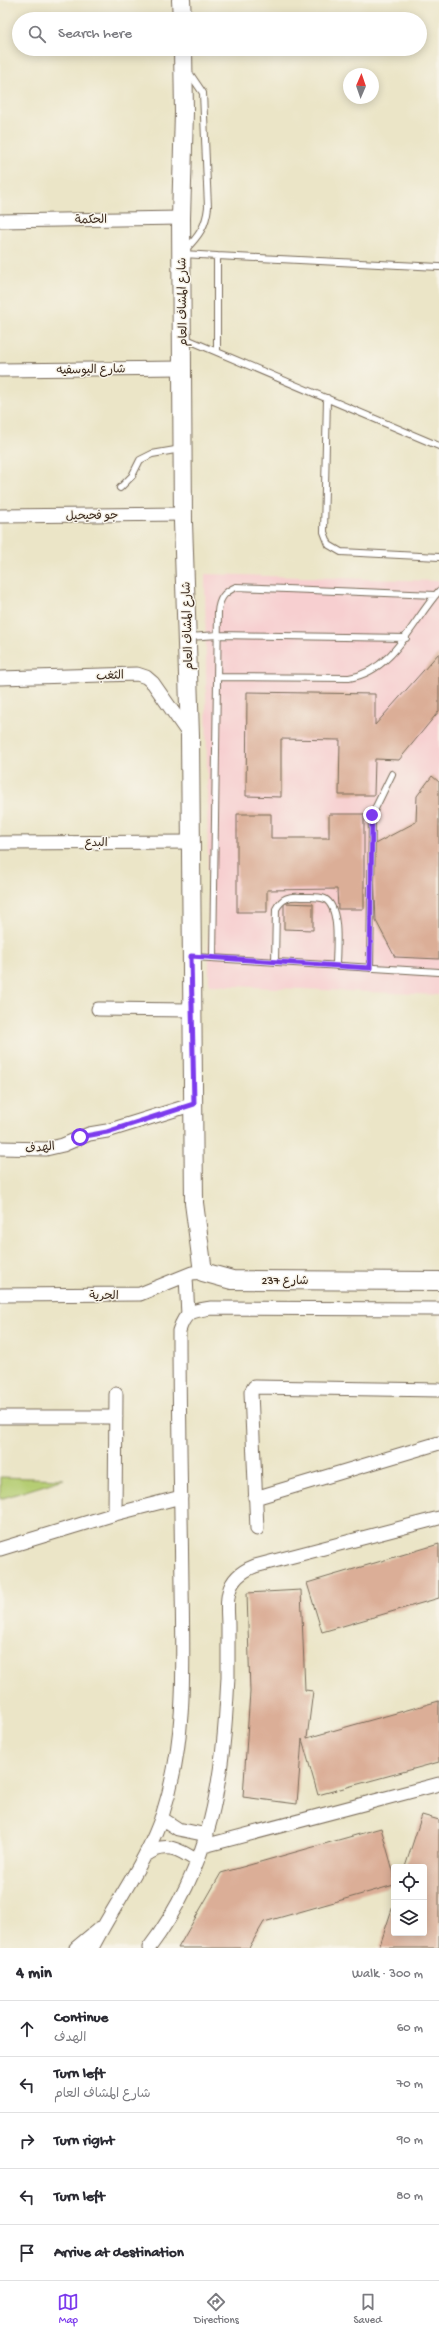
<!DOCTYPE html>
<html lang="en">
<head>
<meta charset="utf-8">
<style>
  :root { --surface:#fff; --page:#f2f2f3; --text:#2b2b33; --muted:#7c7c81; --line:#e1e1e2; --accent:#7c3aed }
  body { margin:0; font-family:"Gochi Hand","Playpen Sans Arabic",sans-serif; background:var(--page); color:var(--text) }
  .controls { position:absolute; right:12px; bottom:12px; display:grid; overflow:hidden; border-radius:4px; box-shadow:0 2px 10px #0003 }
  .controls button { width:36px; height:36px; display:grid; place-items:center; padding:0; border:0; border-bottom:1px solid var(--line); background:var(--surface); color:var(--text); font:20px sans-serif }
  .compass { position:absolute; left:343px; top:68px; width:36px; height:36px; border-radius:50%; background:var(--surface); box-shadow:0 2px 10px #0003; rotate:2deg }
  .stop { position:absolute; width:12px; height:12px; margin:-9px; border:3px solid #7c3aed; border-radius:50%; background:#fff }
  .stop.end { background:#7c3aed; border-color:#fff; box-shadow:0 1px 4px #0008 }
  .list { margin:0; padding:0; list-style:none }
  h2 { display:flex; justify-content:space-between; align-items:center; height:52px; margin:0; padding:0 16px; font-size:17px }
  h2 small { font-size:13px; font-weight:400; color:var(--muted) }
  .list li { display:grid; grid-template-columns:26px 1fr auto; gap:12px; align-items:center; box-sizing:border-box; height:56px; padding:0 16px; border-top:1px solid var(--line) }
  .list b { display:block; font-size:15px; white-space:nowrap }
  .list p { margin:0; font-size:13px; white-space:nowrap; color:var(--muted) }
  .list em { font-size:13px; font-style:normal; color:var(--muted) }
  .icon { flex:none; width:22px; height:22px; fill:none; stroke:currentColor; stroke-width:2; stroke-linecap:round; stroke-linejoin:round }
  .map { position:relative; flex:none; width:439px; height:1948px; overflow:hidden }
  .search { position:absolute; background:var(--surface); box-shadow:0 2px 10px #0003; left:12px; right:12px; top:12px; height:44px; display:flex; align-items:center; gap:10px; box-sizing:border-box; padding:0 14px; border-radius:22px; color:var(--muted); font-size:15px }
  .sheet { height:332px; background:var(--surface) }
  nav { display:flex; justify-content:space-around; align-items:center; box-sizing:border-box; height:56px; border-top:1px solid var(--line); background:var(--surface); font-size:11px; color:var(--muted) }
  nav a { display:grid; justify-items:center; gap:2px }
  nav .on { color:var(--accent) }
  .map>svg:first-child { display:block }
  .built { fill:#f7cfd0 }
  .green { fill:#b5cd73; stroke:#787c48 }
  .building { fill:#dbae97 }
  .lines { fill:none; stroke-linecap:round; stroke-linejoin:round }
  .lane-casing { stroke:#796b59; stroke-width:8 }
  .street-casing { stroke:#796b59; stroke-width:15 }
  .secondary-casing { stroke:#796b59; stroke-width:20 }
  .lane { stroke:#fff; stroke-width:6 }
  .street { stroke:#fff; stroke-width:13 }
  .secondary { stroke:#fff; stroke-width:18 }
  .route { stroke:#7c3aed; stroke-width:5 }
  .labels { text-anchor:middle; stroke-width:3; stroke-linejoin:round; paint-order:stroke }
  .street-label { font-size:12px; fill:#3b2a1e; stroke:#f7f3e8 }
</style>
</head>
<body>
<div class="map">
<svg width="439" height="1948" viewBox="0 0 439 1948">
  <rect width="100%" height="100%" fill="#f7f3e8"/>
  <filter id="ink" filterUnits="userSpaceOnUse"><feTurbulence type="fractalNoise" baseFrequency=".025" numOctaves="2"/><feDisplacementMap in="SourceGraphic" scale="8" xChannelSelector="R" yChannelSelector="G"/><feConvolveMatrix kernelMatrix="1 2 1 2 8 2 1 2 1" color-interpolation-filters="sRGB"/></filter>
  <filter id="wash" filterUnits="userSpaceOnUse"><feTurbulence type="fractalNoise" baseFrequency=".012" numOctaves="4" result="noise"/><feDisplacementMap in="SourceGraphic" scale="16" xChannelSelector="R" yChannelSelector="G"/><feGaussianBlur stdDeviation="0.9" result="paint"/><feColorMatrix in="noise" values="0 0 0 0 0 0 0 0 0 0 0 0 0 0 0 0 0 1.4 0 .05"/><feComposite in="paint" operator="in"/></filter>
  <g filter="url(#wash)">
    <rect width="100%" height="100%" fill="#ebe5c7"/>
    <path class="built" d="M205,574L439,581V995L209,985Z"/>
    <path class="green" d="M0,1477L64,1479L0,1499Z"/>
    <g id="blocks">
      <path class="building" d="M439,653V711L399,760L375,759L374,795H339L340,740L281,739V797L246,796L247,692L375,694V725Z
        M432,776L439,782V959L395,957L376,921L373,845L416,822L417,796Z
        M237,814H271V838H329V814H364V909H338L337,889L267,890V912H237Z
        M284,903L313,904V930L284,929Z
        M439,1544V1598L322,1632L307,1583Z
        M301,1590L305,1690L313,1691L307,1738L439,1701V1762L318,1795L302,1739L297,1804L243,1797L250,1692L247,1593Z
        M422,1815L439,1820V1948H379L394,1903V1933H424V1867H405Z
        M381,1828L394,1874V1885L264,1922L249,1948H178L221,1873Z"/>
    </g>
  </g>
  <g filter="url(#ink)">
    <use href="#blocks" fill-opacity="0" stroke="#796b59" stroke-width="1"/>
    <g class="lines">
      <defs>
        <path id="lane" d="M185,250C199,236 206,226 208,207L203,93L188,71
          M183,254L217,256
          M439,267L217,256V352L439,446
          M184,338L217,352
          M327,398L324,532L329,545L341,552L439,557
          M120,488L132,476L140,460L152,454L181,449
          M189,637L218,635L406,638
          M218,677L349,678C394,671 412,621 439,591
          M194,957L439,972
          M213,958L218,612C219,599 224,592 236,587L435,595
          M275,962L276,909C282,898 289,896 301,897C309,897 318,896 325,899C341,908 336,950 336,966
          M370,968L372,815L392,774"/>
        <path id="street" d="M0,221L181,218
          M0,370L183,368
          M0,516L183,514
          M0,678L137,674L146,677L153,683L190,736
          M0,843L192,842
          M98,1009L192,1010
          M0,1148L46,1149L63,1145L89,1134L107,1131L194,1104
          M186,1277L188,1315
          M0,1295L140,1294L192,1273L203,1272
          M0,1417H116
          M255,1498L439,1443
          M115,1514L116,1394
          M257,1529L251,1392L254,1387L439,1390
          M0,1549L115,1514L181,1497
          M161,1818L178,1829L207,1835
          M204,1846L439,1784
          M146,1855C165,1841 179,1849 197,1861
          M76,1948L100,1928
          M92,1948C115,1902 147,1862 163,1813C187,1739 183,1664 182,1587C181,1502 179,1417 179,1331C185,1311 192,1311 211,1308L439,1309
          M149,1948C213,1863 223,1780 228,1677C228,1660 228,1643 228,1626C228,1615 226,1603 229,1592C232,1579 242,1571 255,1566L439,1518"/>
        <path id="secondary" d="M181,0L182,19
          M183,49L184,112L181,218L183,522L190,736L194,1203L203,1272L232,1280L439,1281"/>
      </defs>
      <use href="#lane" class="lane-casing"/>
      <use href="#street" class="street-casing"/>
      <use href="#secondary" class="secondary-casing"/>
      <use href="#lane" class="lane"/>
      <use href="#street" class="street"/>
      <use href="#secondary" class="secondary"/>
    </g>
  </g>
  <g class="lines" filter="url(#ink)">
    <path class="route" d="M80,1137L107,1132L194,1104L191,956L370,968L372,815"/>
  </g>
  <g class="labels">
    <g class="street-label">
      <text transform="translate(91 219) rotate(-1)" y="4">الحكمة</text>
      <text transform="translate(182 302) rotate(-91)" y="4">شارع المشاف العام</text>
      <text transform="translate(91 369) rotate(-1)" y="4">شارع اليوسفيه</text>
      <text transform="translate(92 515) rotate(-1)" y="4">جو فحيحيل</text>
      <text transform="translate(187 626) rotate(-92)" y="4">شارع المشاف العام</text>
      <text transform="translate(110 675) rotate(-2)" y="4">الثغب</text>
      <text x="96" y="846">البدع</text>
      <text transform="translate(40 1147) rotate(-6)" y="4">الهدف</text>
      <text x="285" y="1284">شارع 237</text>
      <text x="104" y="1299">الحرية</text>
    </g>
  </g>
</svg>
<div class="controls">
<button><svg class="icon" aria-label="locate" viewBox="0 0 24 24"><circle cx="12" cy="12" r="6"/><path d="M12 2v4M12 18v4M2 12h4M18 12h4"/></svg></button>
<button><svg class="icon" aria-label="layers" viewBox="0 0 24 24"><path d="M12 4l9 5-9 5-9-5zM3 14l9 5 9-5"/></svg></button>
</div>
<svg class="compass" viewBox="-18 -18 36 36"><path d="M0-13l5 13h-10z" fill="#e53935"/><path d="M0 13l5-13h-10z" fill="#7c7c81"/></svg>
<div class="stop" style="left:80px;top:1137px"></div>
<div class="stop end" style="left:372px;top:815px"></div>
<div class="search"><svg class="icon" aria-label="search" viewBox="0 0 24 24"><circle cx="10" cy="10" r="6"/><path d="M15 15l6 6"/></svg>Search here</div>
</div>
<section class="sheet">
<h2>4 min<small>Walk · 300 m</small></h2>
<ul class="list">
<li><svg class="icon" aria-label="ahead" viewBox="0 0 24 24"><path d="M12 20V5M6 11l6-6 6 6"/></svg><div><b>Continue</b><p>الهدف</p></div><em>60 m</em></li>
<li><svg class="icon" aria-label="left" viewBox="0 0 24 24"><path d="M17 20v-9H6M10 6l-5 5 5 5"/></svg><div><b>Turn left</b><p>شارع المشاف العام</p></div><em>70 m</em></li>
<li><svg class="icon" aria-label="right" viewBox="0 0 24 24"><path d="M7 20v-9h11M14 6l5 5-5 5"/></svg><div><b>Turn right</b></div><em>90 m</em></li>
<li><svg class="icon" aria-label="left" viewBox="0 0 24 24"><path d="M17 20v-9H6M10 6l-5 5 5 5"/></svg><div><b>Turn left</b></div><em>80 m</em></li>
<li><svg class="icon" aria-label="arrive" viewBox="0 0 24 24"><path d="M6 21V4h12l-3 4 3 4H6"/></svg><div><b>Arrive at destination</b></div></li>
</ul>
</section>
<nav>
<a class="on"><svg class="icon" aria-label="map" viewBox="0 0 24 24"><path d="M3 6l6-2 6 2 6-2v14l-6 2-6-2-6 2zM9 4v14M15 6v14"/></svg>Map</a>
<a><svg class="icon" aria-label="directions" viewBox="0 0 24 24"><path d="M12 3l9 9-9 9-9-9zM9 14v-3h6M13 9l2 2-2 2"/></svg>Directions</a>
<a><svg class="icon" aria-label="saved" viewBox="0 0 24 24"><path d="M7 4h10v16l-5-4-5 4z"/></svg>Saved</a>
</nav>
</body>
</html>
